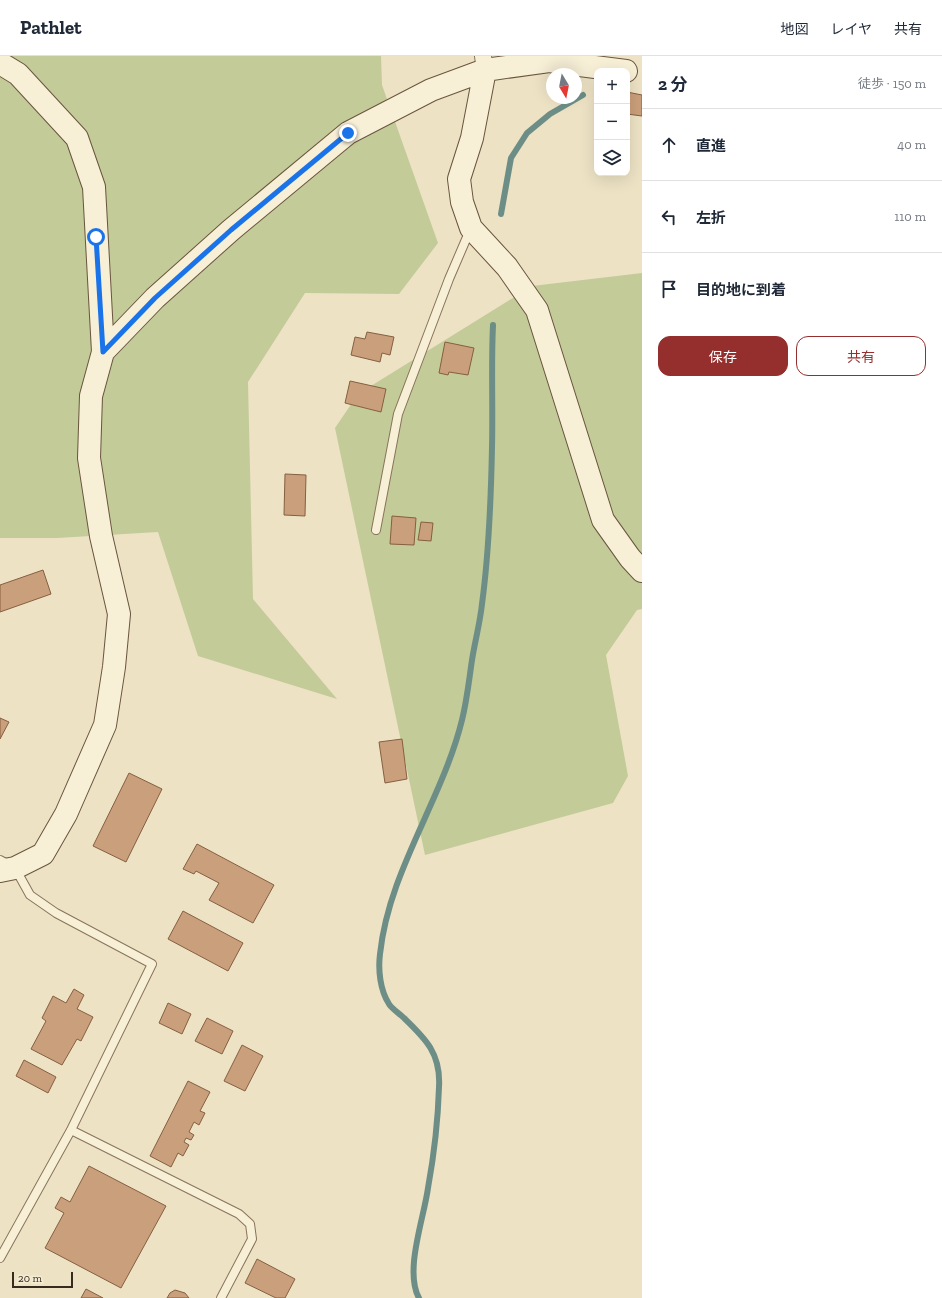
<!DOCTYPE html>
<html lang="ja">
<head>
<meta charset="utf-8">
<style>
  :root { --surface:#fff; --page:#f6f6f7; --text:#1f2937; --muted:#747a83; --line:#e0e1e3; --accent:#942f2d }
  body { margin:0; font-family:"Zilla Slab","Noto Sans JP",serif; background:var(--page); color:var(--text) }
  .controls { position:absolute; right:12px; top:12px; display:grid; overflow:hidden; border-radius:8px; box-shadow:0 4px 16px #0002 }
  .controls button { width:36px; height:36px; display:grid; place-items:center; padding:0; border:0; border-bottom:1px solid var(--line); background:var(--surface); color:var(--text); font:20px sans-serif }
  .compass { position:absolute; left:546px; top:12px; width:36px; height:36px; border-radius:50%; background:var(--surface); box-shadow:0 4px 16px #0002; rotate:170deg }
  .scale { position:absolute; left:12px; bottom:10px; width:61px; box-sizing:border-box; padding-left:4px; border:2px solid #372b1f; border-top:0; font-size:11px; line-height:14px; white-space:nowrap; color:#372b1f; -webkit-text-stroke:3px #f4ecd3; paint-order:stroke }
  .stop { position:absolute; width:12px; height:12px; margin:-9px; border:3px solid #1a73e8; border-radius:50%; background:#fff }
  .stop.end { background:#1a73e8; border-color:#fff; box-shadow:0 1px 4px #0008 }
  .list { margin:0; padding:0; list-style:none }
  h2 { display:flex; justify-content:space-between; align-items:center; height:52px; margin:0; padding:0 16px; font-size:17px }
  h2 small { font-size:13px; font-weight:400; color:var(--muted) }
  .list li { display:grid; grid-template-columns:26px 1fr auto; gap:12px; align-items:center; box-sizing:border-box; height:72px; padding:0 16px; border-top:1px solid var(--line) }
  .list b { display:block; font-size:15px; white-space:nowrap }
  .list em { font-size:13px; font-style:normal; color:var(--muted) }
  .actions { display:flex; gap:8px; padding:12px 16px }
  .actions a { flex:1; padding:9px 0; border:1px solid var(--accent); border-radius:12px; text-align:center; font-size:14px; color:var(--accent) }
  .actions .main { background:var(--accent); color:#fff }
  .icon { flex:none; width:22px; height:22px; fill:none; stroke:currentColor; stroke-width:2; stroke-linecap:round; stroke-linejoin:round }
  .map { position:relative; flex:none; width:642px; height:1242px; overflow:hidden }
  header { display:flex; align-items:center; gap:24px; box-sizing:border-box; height:56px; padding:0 20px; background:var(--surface); border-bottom:1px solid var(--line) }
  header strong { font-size:19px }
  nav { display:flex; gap:22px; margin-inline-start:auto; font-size:14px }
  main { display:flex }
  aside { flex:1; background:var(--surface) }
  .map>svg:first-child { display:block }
  .green { fill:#c3cb98 }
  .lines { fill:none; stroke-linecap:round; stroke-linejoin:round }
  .stream { stroke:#6d8e87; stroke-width:6 }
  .building { fill:#ca9f7b; stroke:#855f41 }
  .lane-casing { stroke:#87745b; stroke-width:10 }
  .street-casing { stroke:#87745b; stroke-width:18 }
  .secondary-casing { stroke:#69553e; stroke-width:24 }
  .lane { stroke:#f8efd7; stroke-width:8 }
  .street { stroke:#f8efd7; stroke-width:16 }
  .secondary { stroke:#f8efd7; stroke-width:22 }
  .route { stroke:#1a73e8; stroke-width:5 }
</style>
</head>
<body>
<header>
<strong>Pathlet</strong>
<nav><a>地図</a><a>レイヤ</a><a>共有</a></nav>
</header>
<main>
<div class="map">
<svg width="642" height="1242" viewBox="0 0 642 1242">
  <rect width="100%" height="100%" fill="#ede2c4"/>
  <path class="green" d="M0,0H381L382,29L438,187L399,238L305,237L248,326L253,543L337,643L198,600L158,476L57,482H0Z
    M642,217V553L637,554L606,599L628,720L613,747L425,799L335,372L358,338L532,230Z"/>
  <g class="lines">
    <path class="stream" d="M501,158L511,102L527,77L550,58L583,39
      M419,1242C404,1215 424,1162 428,1132C434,1099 438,1064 439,1031C441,998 426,983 404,962C399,957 392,953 389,948C380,934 378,914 380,898C389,814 442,745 462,664C467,644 469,624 472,604C475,585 480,567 482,548C489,496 491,443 492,391C493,350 491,309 493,269"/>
  </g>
  <path class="building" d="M627,36L642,39V60L627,58Z
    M367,276L394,281L390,299L382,297L380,306L351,299L355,281L365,283Z
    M445,286L474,292L468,319L449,316L448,319L439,317Z
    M350,325L386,333L381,356L345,347Z
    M285,418L306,419L305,460L284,459Z
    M392,460L416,462L414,489L390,488Z
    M421,466L433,467L431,485L418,484Z
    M43,514L51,538L0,556V529Z
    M0,662L9,666L0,683Z
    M402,683L407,723L385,727L379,686Z
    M129,717L162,733L126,806L93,790Z
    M197,788L274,829L253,867L209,844L219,827L196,815L194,818L183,813Z
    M183,855L243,887L228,915L168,883Z
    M74,933L84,939L77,953L93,961L81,985L77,983L62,1009L31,993L46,965L42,962L53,940L66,947Z
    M168,947L191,958L182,978L159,967Z
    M207,962L233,975L222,998L195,985Z
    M242,989L263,1000L245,1035L224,1025Z
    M24,1004L56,1021L48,1037L16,1020Z
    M188,1025L210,1036L200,1055L205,1057L199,1069L194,1066L189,1076L194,1079L191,1084L186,1082L184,1086L189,1089L183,1100L178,1097L171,1111L150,1100Z
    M89,1110L166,1150L121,1232L45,1192L64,1157L55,1152L61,1141L70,1146Z
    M257,1203L295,1223L285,1242H276L245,1227Z
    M86,1233L103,1242H81Z
    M175,1234L185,1237L189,1242H167L170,1237Z"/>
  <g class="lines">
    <defs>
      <path id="lane" d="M376,474L398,358L449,223L470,174
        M0,804L15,812L30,839L56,857L152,908L71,1074L0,1202
        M71,1074L239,1158L250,1168L252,1183L221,1242"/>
      <path id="street" d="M483,0L485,14"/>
      <path id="secondary" d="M0,7L18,18L77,82L94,131L103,296L91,340L89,402L101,480L119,558L114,611L105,669L66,758L43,798L15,812L0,815
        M485,14L472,82L459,123L462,146L471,172L507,211L537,254L603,464L630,502L642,515
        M103,296L155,242L231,174L348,77L431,34L485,14L549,5L626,15"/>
    </defs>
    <use href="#lane" class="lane-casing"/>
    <use href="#street" class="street-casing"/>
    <use href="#secondary" class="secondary-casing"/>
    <use href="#lane" class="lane"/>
    <use href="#street" class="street"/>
    <use href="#secondary" class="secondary"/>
  </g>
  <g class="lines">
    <path class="route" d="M96,181L103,296L155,242L231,174L348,77"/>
  </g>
</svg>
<div class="controls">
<button>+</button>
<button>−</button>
<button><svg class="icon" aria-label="layers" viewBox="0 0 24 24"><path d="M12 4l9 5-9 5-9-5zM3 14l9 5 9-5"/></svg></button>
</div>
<svg class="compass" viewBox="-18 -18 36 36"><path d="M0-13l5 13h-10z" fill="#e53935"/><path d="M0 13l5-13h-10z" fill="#747a83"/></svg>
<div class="scale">20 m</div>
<div class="stop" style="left:96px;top:181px"></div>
<div class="stop end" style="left:348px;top:77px"></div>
</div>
<aside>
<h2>2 分<small>徒歩 · 150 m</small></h2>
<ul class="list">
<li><svg class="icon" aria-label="ahead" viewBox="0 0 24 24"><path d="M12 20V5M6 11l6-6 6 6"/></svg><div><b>直進</b></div><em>40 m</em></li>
<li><svg class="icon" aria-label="left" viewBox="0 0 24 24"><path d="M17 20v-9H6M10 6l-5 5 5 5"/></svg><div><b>左折</b></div><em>110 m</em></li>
<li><svg class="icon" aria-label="arrive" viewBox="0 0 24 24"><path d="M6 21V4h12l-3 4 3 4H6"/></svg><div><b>目的地に到着</b></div></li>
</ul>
<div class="actions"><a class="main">保存</a><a>共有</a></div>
</aside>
</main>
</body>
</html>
